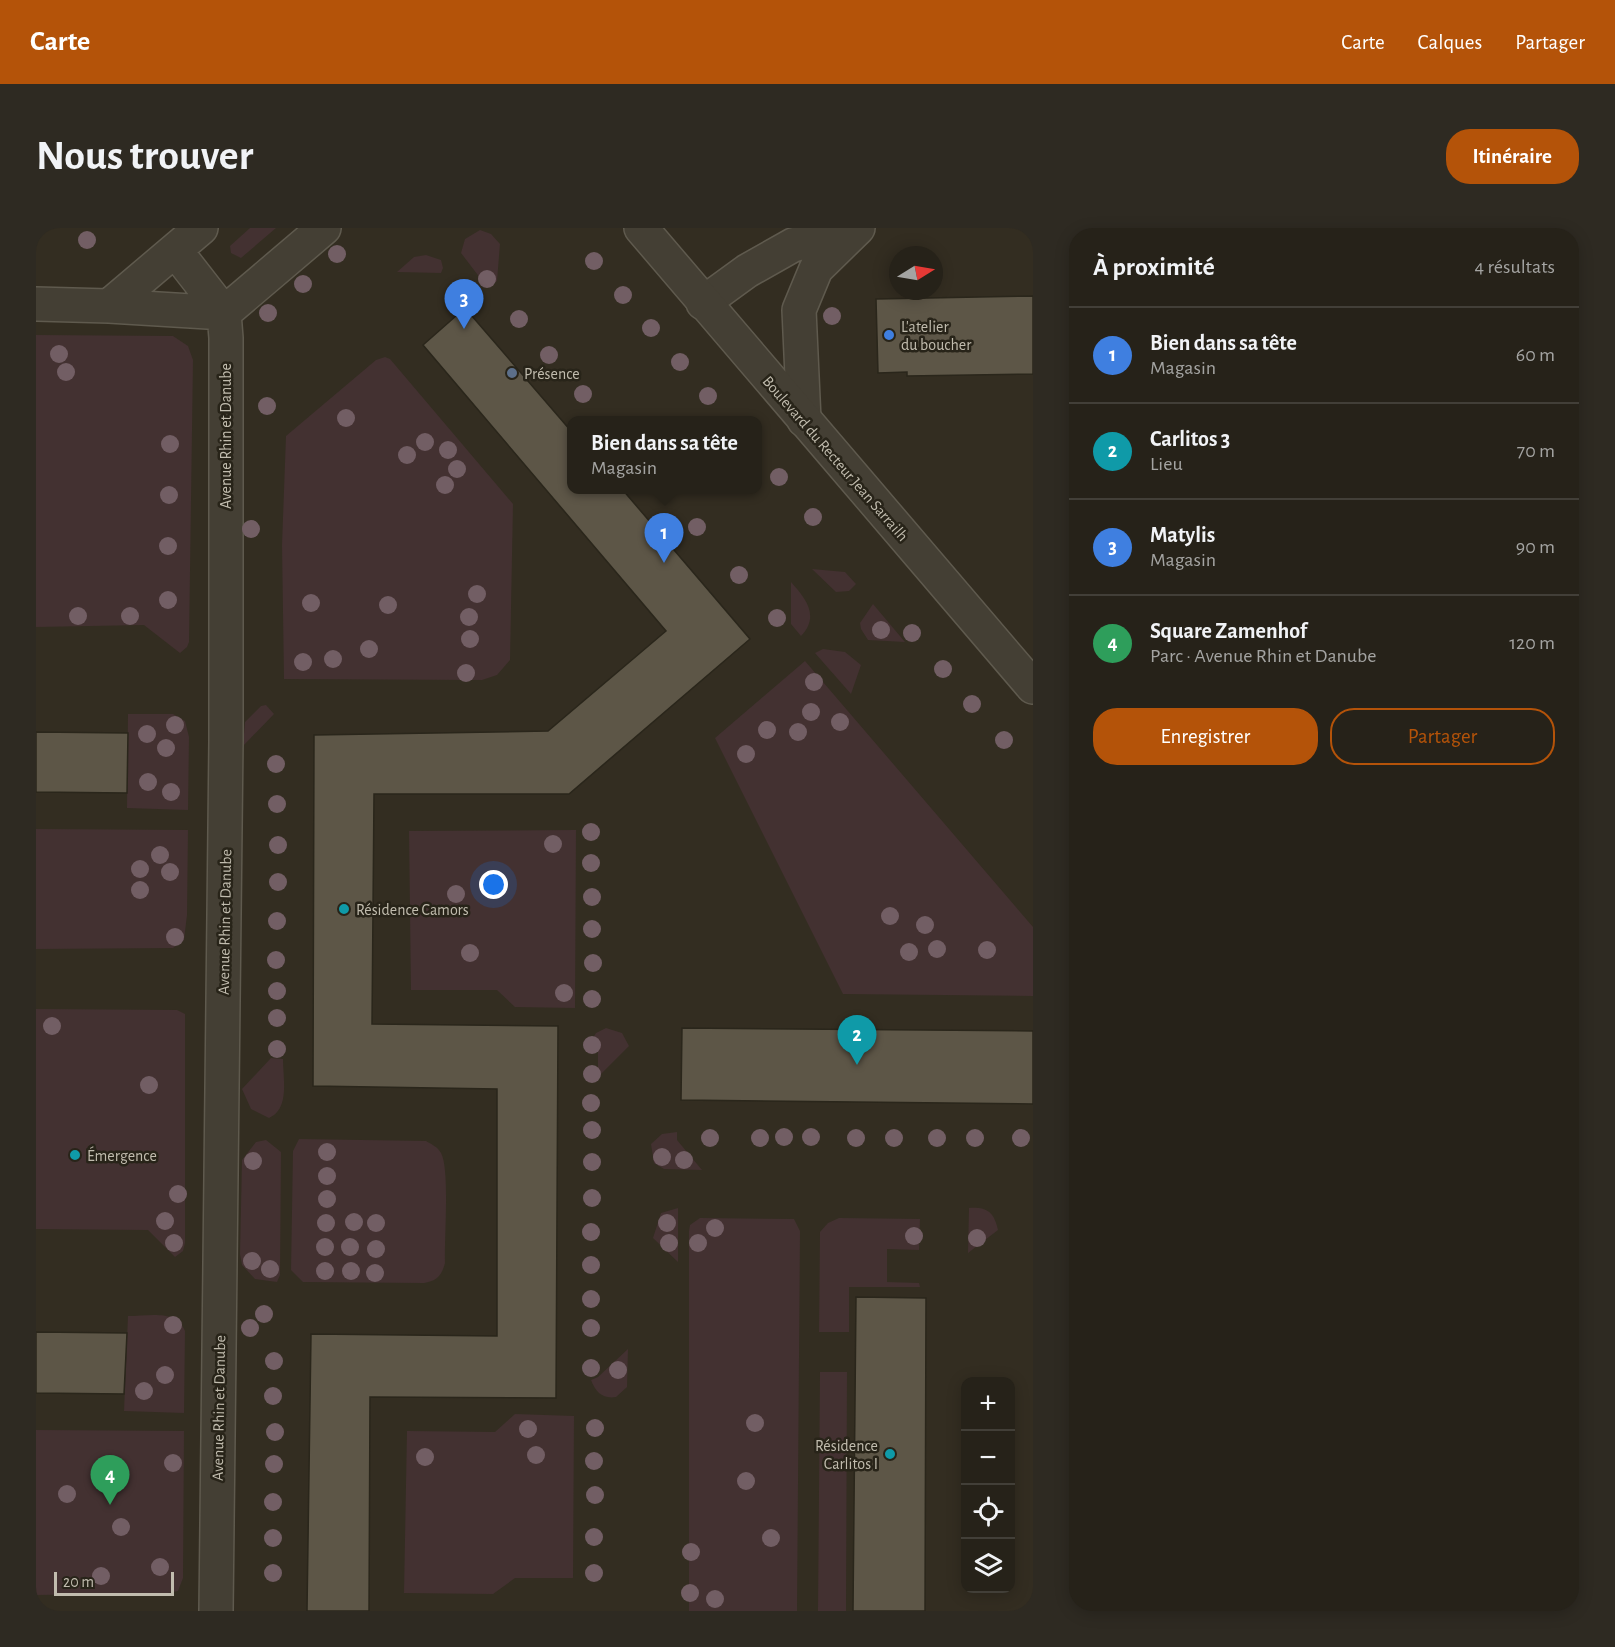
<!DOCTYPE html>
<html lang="fr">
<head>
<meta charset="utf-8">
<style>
  :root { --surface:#262219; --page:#2e2a22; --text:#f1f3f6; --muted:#a4a4a2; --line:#423f38; --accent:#b45309 }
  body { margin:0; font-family:"Alegreya Sans",sans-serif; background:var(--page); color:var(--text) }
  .controls { position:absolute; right:18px; bottom:18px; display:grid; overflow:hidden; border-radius:12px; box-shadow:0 3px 15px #0003 }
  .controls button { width:54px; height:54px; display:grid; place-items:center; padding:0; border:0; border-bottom:2px solid var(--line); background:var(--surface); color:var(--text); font:30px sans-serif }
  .compass { position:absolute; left:853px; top:18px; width:54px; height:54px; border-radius:50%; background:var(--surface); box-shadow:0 3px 15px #0003; rotate:79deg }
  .scale { position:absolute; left:18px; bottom:15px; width:120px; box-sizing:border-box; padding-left:6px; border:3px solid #c1bcae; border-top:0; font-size:16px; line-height:21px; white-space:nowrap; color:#c1bcae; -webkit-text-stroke:4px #282419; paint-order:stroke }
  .you { position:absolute; left:458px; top:657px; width:21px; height:21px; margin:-15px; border:4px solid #fff; border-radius:50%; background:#1a73e8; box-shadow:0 0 0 9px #1a73e833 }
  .badge { display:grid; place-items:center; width:39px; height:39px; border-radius:50%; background:var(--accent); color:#fff; font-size:20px; font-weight:700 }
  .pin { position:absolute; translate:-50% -50px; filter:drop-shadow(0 2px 3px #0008) }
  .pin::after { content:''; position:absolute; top:32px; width:21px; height:18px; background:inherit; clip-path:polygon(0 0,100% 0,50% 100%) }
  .popup { position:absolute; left:531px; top:188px; width:195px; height:78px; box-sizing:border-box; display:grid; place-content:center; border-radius:12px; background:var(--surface); filter:drop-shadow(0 2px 4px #0005); font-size:20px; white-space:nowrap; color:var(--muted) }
  .popup b { font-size:22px; color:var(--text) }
  .popup::after { content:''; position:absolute; left:50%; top:100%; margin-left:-12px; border:12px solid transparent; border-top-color:var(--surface) }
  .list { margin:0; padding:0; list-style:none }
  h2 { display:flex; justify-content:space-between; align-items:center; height:78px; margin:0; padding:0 24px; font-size:26px }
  h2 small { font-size:20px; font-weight:400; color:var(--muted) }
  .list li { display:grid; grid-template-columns:39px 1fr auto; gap:18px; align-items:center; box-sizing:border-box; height:96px; padding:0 24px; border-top:2px solid var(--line) }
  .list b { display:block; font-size:22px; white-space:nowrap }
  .list p { margin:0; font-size:20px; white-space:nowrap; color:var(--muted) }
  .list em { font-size:20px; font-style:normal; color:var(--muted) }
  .actions { display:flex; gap:12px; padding:18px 24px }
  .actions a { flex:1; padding:14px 0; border:2px solid var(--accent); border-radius:24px; text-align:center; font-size:21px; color:var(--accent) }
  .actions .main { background:var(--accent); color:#fff }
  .icon { flex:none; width:33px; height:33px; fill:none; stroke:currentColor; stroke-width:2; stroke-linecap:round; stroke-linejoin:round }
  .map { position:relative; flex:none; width:997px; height:1383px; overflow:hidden; border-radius:24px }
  header { display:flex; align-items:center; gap:36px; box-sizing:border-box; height:84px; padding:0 30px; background:var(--accent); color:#fff }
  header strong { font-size:28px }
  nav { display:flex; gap:33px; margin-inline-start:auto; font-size:21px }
  .intro { display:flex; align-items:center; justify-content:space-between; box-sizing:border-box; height:144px; padding:0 36px }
  h1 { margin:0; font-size:42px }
  .button { padding:15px 27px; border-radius:24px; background:var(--accent); color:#fff; font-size:21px; font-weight:700 }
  main { display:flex; gap:36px; padding:0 36px }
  aside { flex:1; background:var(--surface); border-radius:24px; box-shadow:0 3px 15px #0003 }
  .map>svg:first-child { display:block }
  .green { fill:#433131 }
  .building { fill:#5d5647; stroke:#2a261b; stroke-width:1.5 }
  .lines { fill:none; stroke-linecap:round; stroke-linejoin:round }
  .minor-casing { stroke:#5f5a4e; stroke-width:36 }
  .tertiary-casing { stroke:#5f5a4e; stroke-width:36 }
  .minor { stroke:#443f34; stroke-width:33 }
  .tertiary { stroke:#443f34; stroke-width:33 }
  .tree { fill:#725e64 }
  .shop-dot { fill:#3f7fe0; stroke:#282419; stroke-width:2 }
  .service-dot { fill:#5c6f8a; stroke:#282419; stroke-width:2 }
  .culture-dot { fill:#0f9aa8; stroke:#282419; stroke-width:2 }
  .labels { text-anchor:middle; stroke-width:5; stroke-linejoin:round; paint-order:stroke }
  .poi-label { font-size:16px; fill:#c1bcae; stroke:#282419; text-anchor:start }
  .street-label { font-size:16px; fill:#c1bcae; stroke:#282419 }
</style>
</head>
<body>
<header>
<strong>Carte</strong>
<nav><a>Carte</a><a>Calques</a><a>Partager</a></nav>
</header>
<div class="intro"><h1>Nous trouver</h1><a class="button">Itinéraire</a></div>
<main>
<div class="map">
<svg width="997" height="1383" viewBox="0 0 997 1383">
  <rect width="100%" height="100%" fill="#332d21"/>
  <path class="green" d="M214,0H240L205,30L195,25L194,18Z
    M444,2L455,6L464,16L461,53L451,59L425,25L429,11Z
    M390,27L405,32L407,40L405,45L361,44L378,29Z
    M0,107L137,108L152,118L157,132L153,414L151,419L144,425L108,397L0,399Z
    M349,129L354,131L477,276L474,432L461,447L446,452L248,451L246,317L250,208L340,132Z
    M776,341L809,344L820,356L813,363L800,364Z
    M755,354C770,371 784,388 765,408L755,396Z
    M837,376L869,414L832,412L825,401L824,395Z
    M787,421L809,424L825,437L815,466L779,425Z
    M769,433L997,699V768L807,766L679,510Z
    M230,477L238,486L207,518L209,494L225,478Z
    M92,486H137L149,493L153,509L152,582L91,580Z
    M0,601L152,602L151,687L148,712L137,720L0,721Z
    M540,602L539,780L479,779L461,762H375L373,603Z
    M0,781L141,782L149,786V1015L147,1023L139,1029L112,1002L0,1001Z
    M570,800L586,805L593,818L562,849V815L555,813L560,805Z
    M235,830L247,831C247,851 254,881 233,890L215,881L206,861Z
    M641,904V912L666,942L628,941L618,935L615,916L626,906Z
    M263,911L390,913C395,916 402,919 405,925C414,941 408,1012 409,1035C406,1047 401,1053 388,1055L267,1054L255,1042L257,923Z
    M230,912L245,924L244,1047L241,1054L219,1051L206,1037L204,1026L206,932L220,914Z
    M642,980V1034L617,1010L625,985Z
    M933,980C950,979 958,983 962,1002L932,1025Z
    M664,990L758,991L764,1003L761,1383H653V1003L654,997Z
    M803,990L884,991L883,1022L851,1021V1054L883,1055L884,1059H813V1104H783L784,1004L792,995Z
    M92,1088C112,1088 141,1081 149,1103L148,1185L88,1183Z
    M592,1121L591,1159L580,1169C567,1171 560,1165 555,1152L562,1149Z
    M784,1144H811L810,1383H782Z
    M479,1186L538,1188L537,1350H479L457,1366L368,1365L371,1203L459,1204Z
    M0,1202L148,1203L147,1350L142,1363L132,1365L0,1367Z"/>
  <path class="building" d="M997,68V146L871,148V144L842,145L840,71Z
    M429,80L535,203V261H586L714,411L533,566H338L336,796L522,798L520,1170L334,1169L333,1383H271L275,1106L461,1108V861L277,858L278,507L512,503L630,403L387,117Z
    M0,504L92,505L91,565L0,564Z
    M646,800L997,803V876L645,872Z
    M820,1069L890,1070L889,1383H817Z
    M0,1104L91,1105L88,1166L0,1165Z"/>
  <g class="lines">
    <defs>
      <path id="minor" d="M139,22L188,85L190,110V513L180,1383
        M667,75L711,43L757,17L818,0
        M0,76L73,78L188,85L288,0
        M73,78L165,0
        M768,192L763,82L780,41L822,0"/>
      <path id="tertiary" d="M605,0L997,459"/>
    </defs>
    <use href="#minor" class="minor-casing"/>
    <use href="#tertiary" class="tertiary-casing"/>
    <use href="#minor" class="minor"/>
    <use href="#tertiary" class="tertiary"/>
  </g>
  <g class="tree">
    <circle cx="51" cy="12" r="9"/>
    <circle cx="301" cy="26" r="9"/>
    <circle cx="558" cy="33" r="9"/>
    <circle cx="451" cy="51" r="9"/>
    <circle cx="267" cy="56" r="9"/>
    <circle cx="587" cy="67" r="9"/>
    <circle cx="232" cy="85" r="9"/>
    <circle cx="796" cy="88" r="9"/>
    <circle cx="483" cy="91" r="9"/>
    <circle cx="615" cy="100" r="9"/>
    <circle cx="23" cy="126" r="9"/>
    <circle cx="513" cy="127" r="9"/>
    <circle cx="644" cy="134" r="9"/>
    <circle cx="30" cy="144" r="9"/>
    <circle cx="547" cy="166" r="9"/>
    <circle cx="672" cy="168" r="9"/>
    <circle cx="231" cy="178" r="9"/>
    <circle cx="310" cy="190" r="9"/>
    <circle cx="389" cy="214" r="9"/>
    <circle cx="134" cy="216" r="9"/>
    <circle cx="412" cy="222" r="9"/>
    <circle cx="371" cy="227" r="9"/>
    <circle cx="421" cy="241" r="9"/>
    <circle cx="743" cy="249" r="9"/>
    <circle cx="409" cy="257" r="9"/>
    <circle cx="133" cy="267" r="9"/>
    <circle cx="777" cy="289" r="9"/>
    <circle cx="661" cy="299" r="9"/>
    <circle cx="215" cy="301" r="9"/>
    <circle cx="132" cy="318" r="9"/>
    <circle cx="703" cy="347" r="9"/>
    <circle cx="441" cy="366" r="9"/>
    <circle cx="132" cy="372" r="9"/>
    <circle cx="275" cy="375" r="9"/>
    <circle cx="352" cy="377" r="9"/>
    <circle cx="42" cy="388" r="9"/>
    <circle cx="94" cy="388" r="9"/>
    <circle cx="433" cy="389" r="9"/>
    <circle cx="741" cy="390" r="9"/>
    <circle cx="845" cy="402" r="9"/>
    <circle cx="876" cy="405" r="9"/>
    <circle cx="434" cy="411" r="9"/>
    <circle cx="333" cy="421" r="9"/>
    <circle cx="297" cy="431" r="9"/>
    <circle cx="267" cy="434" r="9"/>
    <circle cx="907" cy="441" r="9"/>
    <circle cx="430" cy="445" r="9"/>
    <circle cx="778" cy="454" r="9"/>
    <circle cx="936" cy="476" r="9"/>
    <circle cx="775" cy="484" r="9"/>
    <circle cx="804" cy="494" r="9"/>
    <circle cx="139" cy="497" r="9"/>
    <circle cx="731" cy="502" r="9"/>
    <circle cx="762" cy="504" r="9"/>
    <circle cx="111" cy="506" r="9"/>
    <circle cx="968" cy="512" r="9"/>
    <circle cx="130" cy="520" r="9"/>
    <circle cx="710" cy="526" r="9"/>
    <circle cx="240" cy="536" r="9"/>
    <circle cx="112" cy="554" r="9"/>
    <circle cx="135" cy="564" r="9"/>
    <circle cx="241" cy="576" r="9"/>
    <circle cx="555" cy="604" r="9"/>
    <circle cx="517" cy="616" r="9"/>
    <circle cx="242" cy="617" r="9"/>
    <circle cx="124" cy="627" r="9"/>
    <circle cx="555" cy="635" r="9"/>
    <circle cx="104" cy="641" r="9"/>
    <circle cx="134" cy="644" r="9"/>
    <circle cx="242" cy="654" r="9"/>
    <circle cx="104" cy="662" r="9"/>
    <circle cx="420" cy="666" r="9"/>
    <circle cx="556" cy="669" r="9"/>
    <circle cx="854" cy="688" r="9"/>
    <circle cx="241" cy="693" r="9"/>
    <circle cx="889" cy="697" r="9"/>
    <circle cx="556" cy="701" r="9"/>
    <circle cx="139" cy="709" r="9"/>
    <circle cx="901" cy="721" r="9"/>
    <circle cx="951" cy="722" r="9"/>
    <circle cx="873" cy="724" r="9"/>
    <circle cx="434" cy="725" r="9"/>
    <circle cx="240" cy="732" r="9"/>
    <circle cx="557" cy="735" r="9"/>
    <circle cx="241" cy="763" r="9"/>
    <circle cx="528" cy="765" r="9"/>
    <circle cx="556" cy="771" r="9"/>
    <circle cx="241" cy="790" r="9"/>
    <circle cx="16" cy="798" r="9"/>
    <circle cx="556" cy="817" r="9"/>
    <circle cx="241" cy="821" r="9"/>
    <circle cx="556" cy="846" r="9"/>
    <circle cx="113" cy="857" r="9"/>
    <circle cx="555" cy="875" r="9"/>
    <circle cx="556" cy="902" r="9"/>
    <circle cx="748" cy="909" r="9"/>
    <circle cx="775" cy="909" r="9"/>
    <circle cx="674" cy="910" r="9"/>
    <circle cx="724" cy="910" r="9"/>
    <circle cx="820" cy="910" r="9"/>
    <circle cx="858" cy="910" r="9"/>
    <circle cx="901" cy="910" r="9"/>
    <circle cx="939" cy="910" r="9"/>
    <circle cx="985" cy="910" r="9"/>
    <circle cx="291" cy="924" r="9"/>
    <circle cx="626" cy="929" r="9"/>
    <circle cx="648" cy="932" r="9"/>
    <circle cx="217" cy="933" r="9"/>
    <circle cx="556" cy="934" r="9"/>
    <circle cx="291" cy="948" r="9"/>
    <circle cx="142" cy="966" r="9"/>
    <circle cx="556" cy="970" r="9"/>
    <circle cx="291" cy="971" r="9"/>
    <circle cx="129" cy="993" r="9"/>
    <circle cx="318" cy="994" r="9"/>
    <circle cx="290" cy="995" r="9"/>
    <circle cx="340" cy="995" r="9"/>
    <circle cx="631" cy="995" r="9"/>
    <circle cx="679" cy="1000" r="9"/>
    <circle cx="555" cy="1004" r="9"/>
    <circle cx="878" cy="1008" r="9"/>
    <circle cx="941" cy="1010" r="9"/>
    <circle cx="138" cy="1015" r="9"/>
    <circle cx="633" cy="1015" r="9"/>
    <circle cx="662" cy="1015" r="9"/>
    <circle cx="289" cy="1019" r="9"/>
    <circle cx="314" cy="1019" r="9"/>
    <circle cx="340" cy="1021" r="9"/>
    <circle cx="216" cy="1033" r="9"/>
    <circle cx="555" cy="1037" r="9"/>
    <circle cx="234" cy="1041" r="9"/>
    <circle cx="289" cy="1043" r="9"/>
    <circle cx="315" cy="1043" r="9"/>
    <circle cx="339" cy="1045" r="9"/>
    <circle cx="555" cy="1071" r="9"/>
    <circle cx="228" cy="1086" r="9"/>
    <circle cx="137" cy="1097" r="9"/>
    <circle cx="214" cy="1100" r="9"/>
    <circle cx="555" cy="1100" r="9"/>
    <circle cx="238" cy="1133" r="9"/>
    <circle cx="555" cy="1140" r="9"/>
    <circle cx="582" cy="1142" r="9"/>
    <circle cx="129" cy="1147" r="9"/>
    <circle cx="108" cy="1163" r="9"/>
    <circle cx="237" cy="1168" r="9"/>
    <circle cx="719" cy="1195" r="9"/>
    <circle cx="559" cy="1200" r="9"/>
    <circle cx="492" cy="1201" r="9"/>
    <circle cx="239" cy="1204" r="9"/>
    <circle cx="500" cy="1227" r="9"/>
    <circle cx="389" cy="1229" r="9"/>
    <circle cx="558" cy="1233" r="9"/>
    <circle cx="137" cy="1235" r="9"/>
    <circle cx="238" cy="1236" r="9"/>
    <circle cx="710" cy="1253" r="9"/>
    <circle cx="31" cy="1266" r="9"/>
    <circle cx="559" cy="1267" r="9"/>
    <circle cx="237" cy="1274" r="9"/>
    <circle cx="85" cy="1299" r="9"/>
    <circle cx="558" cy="1309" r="9"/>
    <circle cx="237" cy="1310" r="9"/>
    <circle cx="735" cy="1310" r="9"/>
    <circle cx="655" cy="1324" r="9"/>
    <circle cx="124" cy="1339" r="9"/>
    <circle cx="237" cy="1345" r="9"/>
    <circle cx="558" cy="1345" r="9"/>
    <circle cx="65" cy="1348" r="9"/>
    <circle cx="654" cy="1365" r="9"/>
    <circle cx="679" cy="1371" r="9"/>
  </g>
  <circle class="shop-dot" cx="853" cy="107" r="6"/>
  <circle class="service-dot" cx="476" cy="145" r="6"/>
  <g class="culture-dot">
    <circle cx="308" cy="681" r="6"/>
    <circle cx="39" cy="927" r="6"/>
    <circle cx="854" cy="1226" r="6"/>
  </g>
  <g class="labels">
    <g class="poi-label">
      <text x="865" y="104">L'atelier<tspan x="865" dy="18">du boucher</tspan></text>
      <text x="488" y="151">Présence</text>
      <text x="320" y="687">Résidence Camors</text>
      <text x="51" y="933">Émergence</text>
      <text x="842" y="1223" text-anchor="end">Résidence<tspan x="842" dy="18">Carlitos I</tspan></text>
    </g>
    <g class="street-label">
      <text transform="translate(189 208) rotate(-90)" y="6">Avenue Rhin et Danube</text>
      <text transform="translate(800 230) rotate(49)" y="6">Boulevard du Recteur Jean Sarrailh</text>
      <text transform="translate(188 694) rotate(-89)" y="6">Avenue Rhin et Danube</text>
      <text transform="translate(182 1180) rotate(-89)" y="6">Avenue Rhin et Danube</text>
    </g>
  </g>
</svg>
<div class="controls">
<button>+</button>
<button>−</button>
<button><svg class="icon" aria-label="locate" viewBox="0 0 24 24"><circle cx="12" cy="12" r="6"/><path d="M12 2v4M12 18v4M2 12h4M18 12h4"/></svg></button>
<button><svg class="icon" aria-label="layers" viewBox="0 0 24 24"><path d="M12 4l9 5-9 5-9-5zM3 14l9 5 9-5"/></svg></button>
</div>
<svg class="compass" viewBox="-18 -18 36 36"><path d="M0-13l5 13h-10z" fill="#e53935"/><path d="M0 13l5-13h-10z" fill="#a4a4a2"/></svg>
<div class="scale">20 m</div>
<div class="you"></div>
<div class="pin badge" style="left:628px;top:335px;background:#3f7fe0">1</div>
<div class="popup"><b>Bien dans sa tête</b>Magasin</div>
<div class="pin badge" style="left:821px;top:837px;background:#0f9aa8">2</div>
<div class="pin badge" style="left:428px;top:101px;background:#3f7fe0">3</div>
<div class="pin badge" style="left:74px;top:1277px;background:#2e9e5b">4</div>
</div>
<aside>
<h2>À proximité<small>4 résultats</small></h2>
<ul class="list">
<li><span class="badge" style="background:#3f7fe0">1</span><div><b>Bien dans sa tête</b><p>Magasin</p></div><em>60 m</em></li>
<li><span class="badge" style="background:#0f9aa8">2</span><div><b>Carlitos 3</b><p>Lieu</p></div><em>70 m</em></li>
<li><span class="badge" style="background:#3f7fe0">3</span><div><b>Matylis</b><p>Magasin</p></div><em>90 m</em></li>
<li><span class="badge" style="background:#2e9e5b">4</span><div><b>Square Zamenhof</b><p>Parc · Avenue Rhin et Danube</p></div><em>120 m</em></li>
</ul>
<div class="actions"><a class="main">Enregistrer</a><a>Partager</a></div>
</aside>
</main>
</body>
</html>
